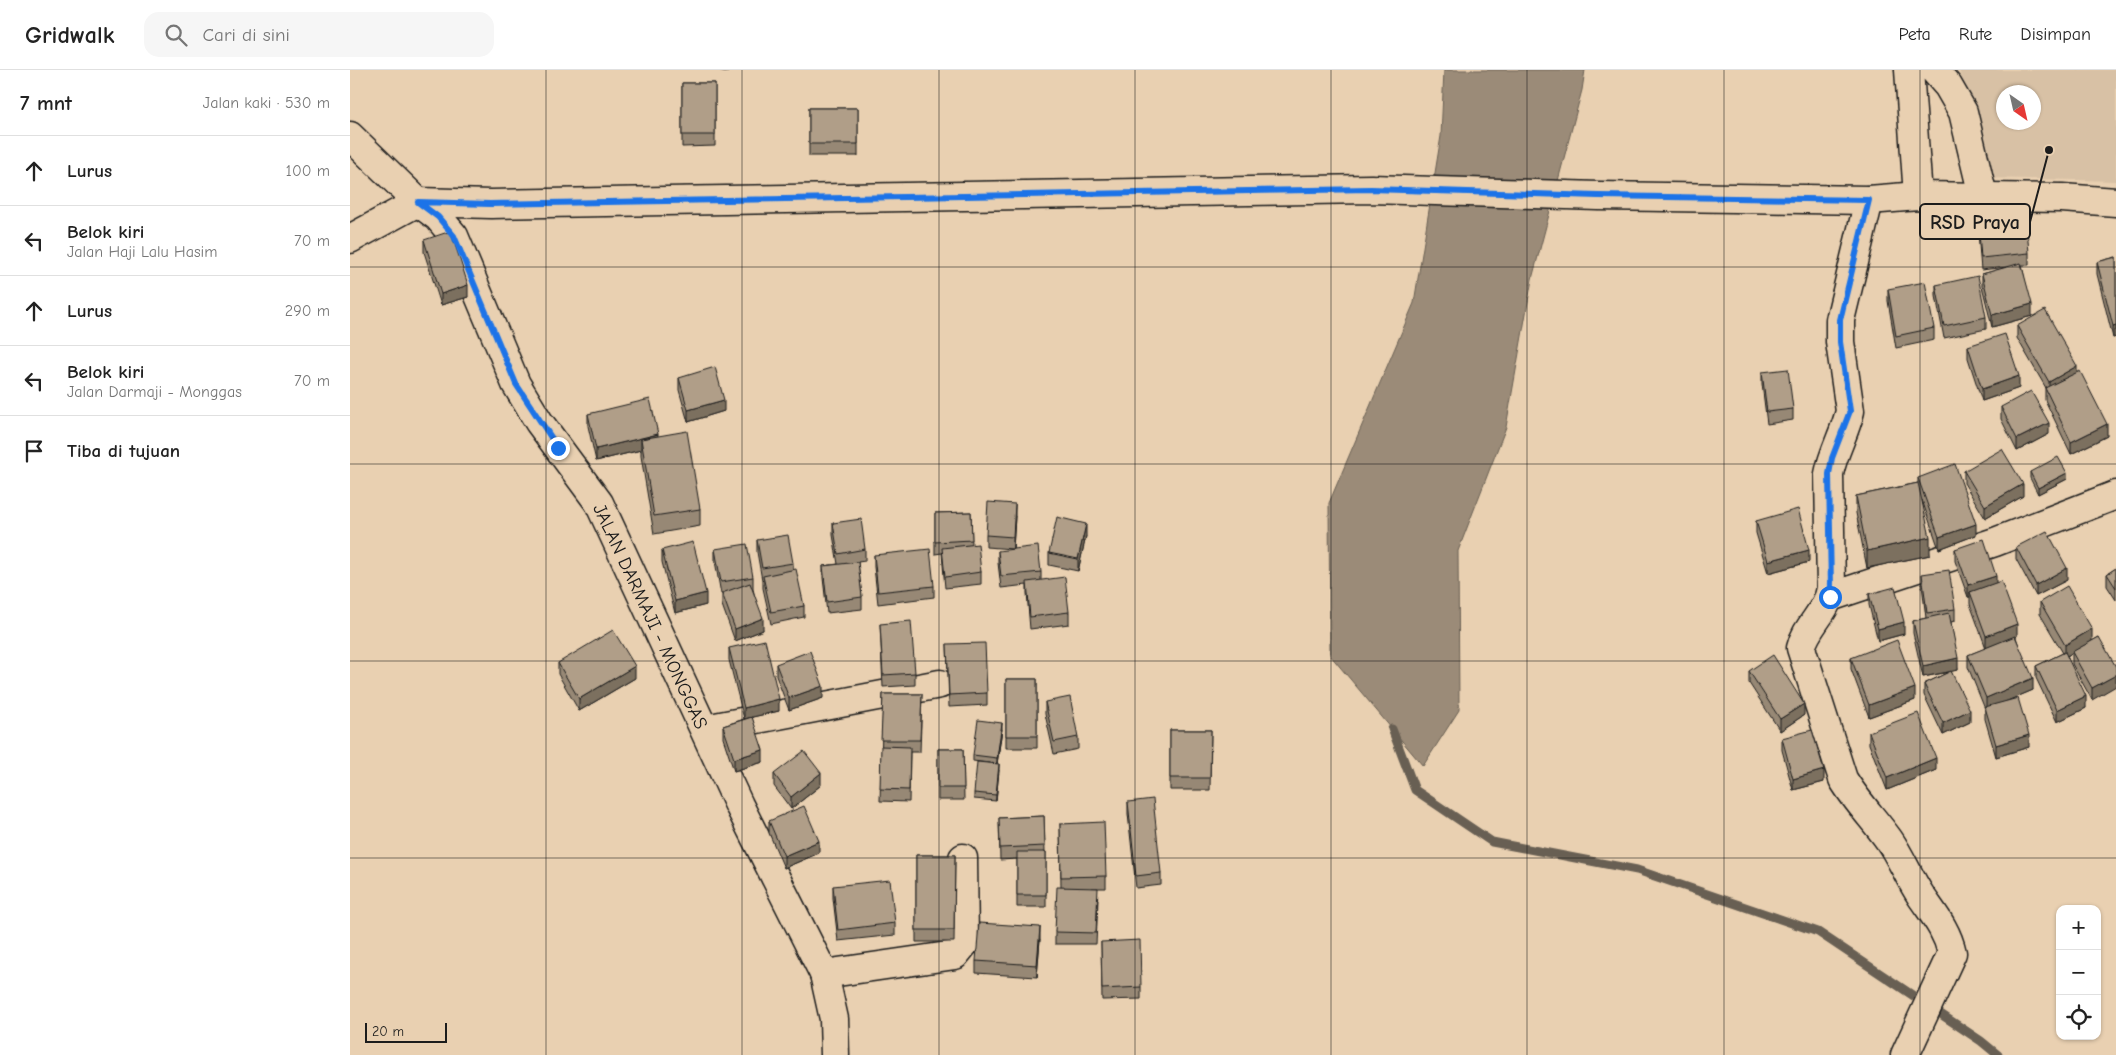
<!DOCTYPE html>
<html lang="id">
<head>
<meta charset="utf-8">
<style>
  :root { --surface:#fff; --page:#f6f6f6; --text:#222; --muted:#767676; --line:#e0e0e0 }
  body { margin:0; font-family:"Comic Neue",sans-serif; background:var(--page); color:var(--text) }
  .controls { position:absolute; right:15px; bottom:15px; display:grid; overflow:hidden; border-radius:10px; box-shadow:0 1px 4px #0004 }
  .controls button { width:45px; height:45px; display:grid; place-items:center; padding:0; border:0; border-bottom:1px solid var(--line); background:var(--surface); color:var(--text); font:25px sans-serif }
  .compass { position:absolute; left:1646px; top:15px; width:45px; height:45px; border-radius:50%; background:var(--surface); box-shadow:0 1px 4px #0004; rotate:146deg }
  .scale { position:absolute; left:15px; bottom:12px; width:82px; box-sizing:border-box; padding-left:5px; border:2px solid #1c1c1c; border-top:0; font-size:14px; line-height:18px; white-space:nowrap; color:#1c1c1c; -webkit-text-stroke:4px #e9d0b1; paint-order:stroke }
  .stop { position:absolute; width:15px; height:15px; margin:-11px; border:4px solid #1a73e8; border-radius:50%; background:#fff }
  .stop.end { background:#1a73e8; border-color:#fff; box-shadow:0 1px 5px #0008 }
  .list { margin:0; padding:0; list-style:none }
  h2 { display:flex; justify-content:space-between; align-items:center; height:65px; margin:0; padding:0 20px; font-size:21px }
  h2 small { font-size:16px; font-weight:400; color:var(--muted) }
  .list li { display:grid; grid-template-columns:32px 1fr auto; gap:15px; align-items:center; box-sizing:border-box; height:70px; padding:0 20px; border-top:1px solid var(--line) }
  .list b { display:block; font-size:19px; white-space:nowrap }
  .list p { margin:0; font-size:16px; white-space:nowrap; color:var(--muted) }
  .list em { font-size:16px; font-style:normal; color:var(--muted) }
  .icon { flex:none; width:28px; height:28px; fill:none; stroke:currentColor; stroke-width:2; stroke-linecap:round; stroke-linejoin:round }
  .map { position:relative; flex:none; width:1766px; height:985px; overflow:hidden }
  header { display:flex; align-items:center; gap:30px; box-sizing:border-box; height:70px; padding:0 25px; background:var(--surface); border-bottom:1px solid var(--line) }
  header strong { font-size:24px }
  nav { display:flex; gap:28px; margin-inline-start:auto; font-size:18px }
  .search { width:350px; height:45px; background:var(--page); display:flex; align-items:center; gap:12px; box-sizing:border-box; padding:0 18px; border-radius:15px; color:var(--muted); font-size:19px }
  main { display:flex }
  aside { flex:1; background:var(--surface) }
  .map>svg:first-child { display:block }
  .built { fill:#d8c1a5; fill-rule:evenodd }
  .water { fill:#9b8b78; stroke:#685f53 }
  .lines { fill:none; stroke-linecap:round; stroke-linejoin:round }
  .stream { stroke:#685f53; stroke-width:9 }
  .minor-casing { stroke:#1c1c1c; stroke-width:31 }
  .tertiary-casing { stroke:#1c1c1c; stroke-width:31 }
  .secondary-casing { stroke:#1c1c1c; stroke-width:31 }
  .minor { stroke:#e9d0b1; stroke-width:28 }
  .tertiary { stroke:#e9d0b1; stroke-width:28 }
  .secondary { stroke:#e9d0b1; stroke-width:28 }
  .wall { fill:#978875; stroke:#1c1c1c }
  .shaded-wall { fill:#7b6f5f; stroke:#1c1c1c }
  .building { fill:#b09e88; stroke:#1c1c1c }
  .route { stroke:#1a73e8; stroke-width:6 }
  .grid { fill:none; stroke:#1c1c1c; stroke-width:1; stroke-opacity:0.55 }
  .labels { text-anchor:middle; stroke-width:4.5; stroke-linejoin:round; paint-order:stroke }
  .street-label { font-size:19px; fill:#1c1c1c; stroke:#e9d0b1 }
  .leader { fill:none; stroke:#1c1c1c; stroke-width:2 }
  .callout-dot { fill:#1c1c1c; stroke:#e9d0b1; stroke-width:2 }
  .callout { fill:#e9d0b1; stroke:#1c1c1c; stroke-width:2 }
  .callout-label { font-size:20px; text-anchor:middle; font-weight:bold; fill:#1c1c1c }
</style>
</head>
<body>
<header>
<strong>Gridwalk</strong>
<div class="search"><svg class="icon" aria-label="search" viewBox="0 0 24 24"><circle cx="10" cy="10" r="6"/><path d="M15 15l6 6"/></svg>Cari di sini</div>
<nav><a>Peta</a><a>Rute</a><a>Disimpan</a></nav>
</header>
<main>
<aside>
<h2>7 mnt<small>Jalan kaki · 530 m</small></h2>
<ul class="list">
<li><svg class="icon" aria-label="ahead" viewBox="0 0 24 24"><path d="M12 20V5M6 11l6-6 6 6"/></svg><div><b>Lurus</b></div><em>100 m</em></li>
<li><svg class="icon" aria-label="left" viewBox="0 0 24 24"><path d="M17 20v-9H6M10 6l-5 5 5 5"/></svg><div><b>Belok kiri</b><p>Jalan Haji Lalu Hasim</p></div><em>70 m</em></li>
<li><svg class="icon" aria-label="ahead" viewBox="0 0 24 24"><path d="M12 20V5M6 11l6-6 6 6"/></svg><div><b>Lurus</b></div><em>290 m</em></li>
<li><svg class="icon" aria-label="left" viewBox="0 0 24 24"><path d="M17 20v-9H6M10 6l-5 5 5 5"/></svg><div><b>Belok kiri</b><p>Jalan Darmaji - Monggas</p></div><em>70 m</em></li>
<li><svg class="icon" aria-label="arrive" viewBox="0 0 24 24"><path d="M6 21V4h12l-3 4 3 4H6"/></svg><div><b>Tiba di tujuan</b></div></li>
</ul>
</aside>
<div class="map">
<svg width="1766" height="985" viewBox="0 0 1766 985">
  <rect width="100%" height="100%" fill="#e9d0b1"/>
  <filter id="ink" filterUnits="userSpaceOnUse"><feTurbulence type="fractalNoise" baseFrequency=".02" numOctaves="2"/><feDisplacementMap in="SourceGraphic" scale="10" xChannelSelector="R" yChannelSelector="G"/><feConvolveMatrix kernelMatrix="1 2 1 2 8 2 1 2 1" color-interpolation-filters="sRGB"/></filter>
  <g filter="url(#ink)">
    <path class="built" d="M1609,0H1766V111L1640,108ZM1654,22H1684V52H1654Z"/>
    <path class="water" d="M1094,0H1235L1232,20L1182,209L1156,357L1108,481L1109,640L1073,696L980,585L979,433L1064,233L1091,66Z"/>
    <g class="lines">
      <path class="stream" d="M1042,659L1065,720L1142,772L1287,800L1468,862L1631,971L1648,985"/>
      <defs>
        <path id="minor" d="M0,66L68,132
          M1519,130L1490,250V272L1500,341C1495,363 1483,382 1479,404L1481,518C1478,541 1456,556 1451,578L1493,709C1506,731 1524,749 1539,770C1551,787 1559,808 1571,826C1584,845 1597,860 1602,883L1555,985
          M1480,527L1645,472L1766,425
          M355,659L590,614
          M474,904L605,885L614,874L613,788"/>
        <path id="tertiary" d="M1559,0L1568,126
          M1584,0L1598,16L1613,42L1633,126
          M68,132L88,147L104,166L166,314L189,352L249,433L389,735L474,904L484,949L485,985"/>
        <path id="secondary" d="M0,169L68,132L141,134L1021,119L1248,126L1519,130L1568,126L1712,128L1766,132"/>
      </defs>
      <use href="#minor" class="minor-casing"/>
      <use href="#tertiary" class="tertiary-casing"/>
      <use href="#secondary" class="secondary-casing"/>
      <use href="#minor" class="minor"/>
      <use href="#tertiary" class="tertiary"/>
      <use href="#secondary" class="secondary"/>
    </g>
    <path class="wall" d="M368,0H378L377,2Z
      M332,13H365V76L332,77Z
      M459,38H508V86H459Z
      M1628,150L1679,183V195H1672L1682,246L1642,257L1632,216V204L1658,197L1631,200L1628,162Z
      M74,170L118,227L91,235L74,182Z
      M1766,187V267L1763,268L1747,204V192Z
      M1586,215L1636,247V259L1594,268L1586,226Z
      M1538,219L1584,258V270L1546,278L1538,231Z
      M1667,256L1727,302L1757,366L1721,384L1695,330V318H1696L1667,268Z
      M1618,276L1669,318L1632,331L1618,288Z
      M1412,302L1443,339V350L1417,354L1412,314Z
      M329,308L374,341L338,352L329,320Z
      M1651,337L1699,364L1667,381L1651,349Z
      M238,344L308,366L350,439V456L304,464L291,386V380L246,391L238,356Z
      M1614,401L1673,426L1635,448L1614,413Z
      M1680,402L1717,409L1688,424L1680,408Z
      M1568,408L1626,465L1589,479L1572,430L1580,485L1517,498L1506,443V426L1568,413Z
      M621,442L622,475L631,502V514L595,518L592,483L585,484V443Z
      M665,446L663,479L636,477V465Z
      M1406,451L1459,492L1418,503L1406,463Z
      M483,453L515,479V491L508,492L512,527V539L477,543L473,508V496L488,494L483,465Z
      M736,466L728,501L699,495V483Z
      M407,470L443,493V500L454,536V547L421,554L413,518V509L412,510L407,482Z
      M1666,477L1717,510L1686,526L1666,489Z
      M365,479L403,507V519L413,560L385,571L372,535V524H371L365,491Z
      M1605,479L1646,513L1667,566L1666,567L1683,620L1654,632L1679,677L1646,687L1635,649V639L1618,597V585L1636,578L1620,534V527H1618L1605,491Z
      M312,480L356,535L325,543L312,492Z
      M648,481L691,502V510L719,542V554L680,559L677,523V515L651,518L648,493Z
      M524,485L584,516V527L528,534L524,497Z
      M1766,498V530L1757,516V504Z
      M1572,504L1605,539V551L1601,552L1608,600L1601,601L1620,652L1593,665L1574,625V614L1599,602L1573,607L1563,563V551L1576,548L1572,516Z
      M1519,524L1554,564L1528,571L1519,535Z
      M1690,532L1742,571L1749,567L1742,630L1722,594V583L1717,586L1736,638L1707,652L1686,608V596L1713,583L1690,544Z
      M530,554L565,603V615L533,617Z
      M597,574L637,623V635L599,637Z
      M379,578L429,641L402,647L413,692L384,701L373,668V656L394,649L379,590Z
      M1501,588L1565,630L1519,647L1501,599Z
      M208,593L285,608L229,641L208,604Z
      M426,594L473,628L439,640L426,606Z
      M1399,601L1454,645L1430,661L1399,613Z
      M656,609H687V678H656Z
      M533,624H572L570,682H560L559,732L530,731Z
      M695,632L728,667V679L704,684L695,644Z
      M652,659L647,694L623,691V685Z
      M820,660H861L860,720H820Z
      M1519,662L1586,700L1537,720L1519,674Z
      M1432,668L1474,712L1443,720L1432,680Z
      M588,679H613L614,730H588Z
      M649,700L646,731L624,729V723Z
      M424,704L471,715L441,739L424,716Z
      M778,732L811,803V815L786,818L778,744Z
      M694,746L695,782H696V837H667V789L650,790L649,748Z
      M419,751L469,783L434,798L419,763Z
      M710,754L756,806V818H742L748,830L746,874H705V862L711,817Z
      M566,785H605L604,872H566Z
      M483,816L545,853V865L488,871L483,828Z
      M690,869L687,907L626,903V891Z
      M751,872L791,917V929L752,930Z"/>
    <path class="shaded-wall" d="M118,215V227L91,235V224Z
      M1682,234V246L1642,257V245Z
      M1766,255V267L1763,268V256Z
      M1727,296V308L1699,324V312Z
      M1669,306V318L1632,331V319Z
      M374,330V341L338,352V340Z
      M1699,353V364L1667,381V369Z
      M1757,354V366L1721,384V372Z
      M308,364V376L291,369V380L246,391V379Z
      M1717,403V409L1688,424V418Z
      M1673,414V426L1635,448V436Z
      M665,434V446L663,479V467Z
      M736,454V466L728,501V489Z
      M1626,454V465L1589,479V467Z
      M1580,467V485L1517,498V481Z
      M1459,480V492L1418,503V491Z
      M1717,498V510L1686,526V515Z
      M1646,506V518L1620,522V527H1618V515Z
      M356,523V535L325,543V531Z
      M413,548V560L385,571V559Z
      M1554,552V564L1528,571V559Z
      M1667,554V566L1636,578V566Z
      M1742,559V571L1715,587V575Z
      M1608,588V600L1573,607V596Z
      M285,596V608L229,641V629Z
      M1766,605V616L1742,630V618Z
      M1683,608V620L1636,640V628Z
      M473,616V628L439,640V628Z
      M1565,618V630L1519,647V635Z
      M1736,626V638L1707,652V640Z
      M429,629V641L394,649V638Z
      M1454,634V645L1430,661V649Z
      M1620,640V652L1593,665V653Z
      M652,653V659L647,694V688Z
      M1679,665V677L1646,687V675Z
      M413,680V692L384,701V689Z
      M1586,688V700L1537,720V708Z
      M649,694V700L646,731V725Z
      M1474,700V712L1443,720V709Z
      M471,703V715L441,739V727Z
      M469,771V783L434,798V786Z
      M690,857V869L687,907V895Z"/>
    <path class="building" d="M332,13H365V65H332Z
      M459,38H508V74H459Z
      M1676,145L1679,183L1631,188L1628,150Z
      M101,161L118,215L91,224L74,170Z
      M1766,187V255L1763,256L1747,192Z
      M1671,193L1682,234L1642,245L1632,204Z
      M1628,206L1636,247L1594,256L1586,215Z
      M1575,212L1584,258L1546,266L1538,219Z
      M1695,240L1727,296L1699,312L1667,256Z
      M1655,264L1669,306L1632,319L1618,276Z
      M365,297L374,330L338,340L329,308Z
      M1438,299L1443,339L1417,342L1412,302Z
      M1730,301L1757,354L1721,372L1695,318Z
      M1681,321L1699,353L1667,369L1651,337Z
      M300,329L308,364L246,379L238,344Z
      M337,361L350,439L304,446L291,369Z
      M1652,379L1673,414L1635,436L1614,401Z
      M1708,387L1717,403L1688,418L1680,402Z
      M1605,394L1626,454L1589,467L1568,408Z
      M1568,413L1580,467L1517,481L1506,426Z
      M638,432L665,434L663,467L636,465Z
      M1448,439L1459,480L1418,491L1406,451Z
      M621,442L622,470L585,472V443Z
      M707,447L736,454L728,489L699,483Z
      M511,449L515,479L488,484L483,453Z
      M1697,461L1717,498L1686,515L1666,477Z
      M438,465L443,493L412,498L407,470Z
      M1634,469L1646,506L1618,515L1605,479Z
      M343,472L356,523L325,531L312,480Z
      M397,474L403,507L371,512L365,479Z
      M628,474L631,502L595,507L592,478Z
      M688,476L691,502L651,506L648,481Z
      M580,479L584,516L528,522L524,485Z
      M508,492L512,527L477,532L473,496Z
      M1766,498V518L1757,504Z
      M446,499L454,536L421,542L413,506Z
      M1599,500L1605,539L1577,543L1572,504Z
      M715,507L719,542L680,547L677,512Z
      M1651,511L1667,554L1636,566L1620,522Z
      M400,513L413,548L385,559L372,523Z
      M1717,516L1742,559L1715,575L1690,532Z
      M1545,517L1554,552L1528,559L1519,524Z
      M1599,543L1608,588L1573,596L1563,551Z
      M561,551L565,603L533,605L530,554Z
      M263,560L285,596L229,629L208,593Z
      M1665,566L1683,608L1636,628L1618,585Z
      M1749,567L1766,597V605L1742,618L1722,582Z
      M415,570L429,629L394,638L379,578Z
      M1547,570L1565,618L1519,635L1501,588Z
      M635,573L637,623L599,625L597,574Z
      M460,581L473,616L439,628L426,594Z
      M1715,582L1736,626L1707,640L1686,596Z
      M1423,585L1454,634L1430,649L1399,601Z
      M1601,601L1620,640L1593,653L1574,614Z
      M656,609H687V666H656Z
      M533,624H572L570,670H531Z
      M720,627L728,667L704,672L695,632Z
      M1668,628L1679,665L1646,675L1635,637Z
      M1568,643L1586,688L1537,708L1519,662Z
      M402,647L413,680L384,689L373,656Z
      M628,650L652,653L647,688L623,685Z
      M820,660H861L860,708H820Z
      M1462,660L1474,700L1443,709L1432,668Z
      M531,676L560,677L559,720L530,719Z
      M588,679H613L614,718H588Z
      M454,681L471,703L441,727L424,704Z
      M627,692L649,694L646,725L624,723Z
      M803,729L811,803L786,806L778,732Z
      M454,736L469,771L434,786L419,751Z
      M694,746L695,776L650,778L649,748Z
      M754,752L756,806L711,807L710,754Z
      M667,782H696V825H667Z
      M566,785H605L604,860H566Z
      M540,810L545,853L488,860L483,816Z
      M707,817L748,818L746,863L705,862Z
      M629,853L690,857L687,895L626,891Z
      M790,870L791,917L752,919L751,872Z"/>
  </g>
  <g class="lines" filter="url(#ink)">
    <path class="route" d="M208,378L166,314L104,166L88,147L68,132L140,134L1021,119L1248,126L1519,130L1490,250V272L1500,341L1482,388L1479,404L1481,518L1480,527"/>
  </g>
  <path class="grid" d="M196,0V985M392,0V985M589,0V985M785,0V985M981,0V985M1177,0V985M1374,0V985M1570,0V985M0,197H1766M0,394H1766M0,591H1766M0,788H1766"/>
  <g class="labels">
    <g class="street-label">
      <text transform="translate(301 546) rotate(65)" y="7">JALAN DARMAJI - MONGGAS</text>
    </g>
  </g>
  <path class="leader" d="M1699 80L1680 152"/>
  <circle class="callout-dot" cx="1699" cy="80" r="5"/>
  <rect class="callout" x="1570" y="134" width="110" height="35" rx="5"/>
  <g class="callout-label">
    <text x="1625" y="159">RSD Praya</text>
  </g>
</svg>
<div class="controls">
<button>+</button>
<button>−</button>
<button><svg class="icon" aria-label="locate" viewBox="0 0 24 24"><circle cx="12" cy="12" r="6"/><path d="M12 2v4M12 18v4M2 12h4M18 12h4"/></svg></button>
</div>
<svg class="compass" viewBox="-18 -18 36 36"><path d="M0-13l5 13h-10z" fill="#e53935"/><path d="M0 13l5-13h-10z" fill="#767676"/></svg>
<div class="scale">20 m</div>
<div class="stop" style="left:1480px;top:527px"></div>
<div class="stop end" style="left:208px;top:378px"></div>
</div>
</main>
</body>
</html>
